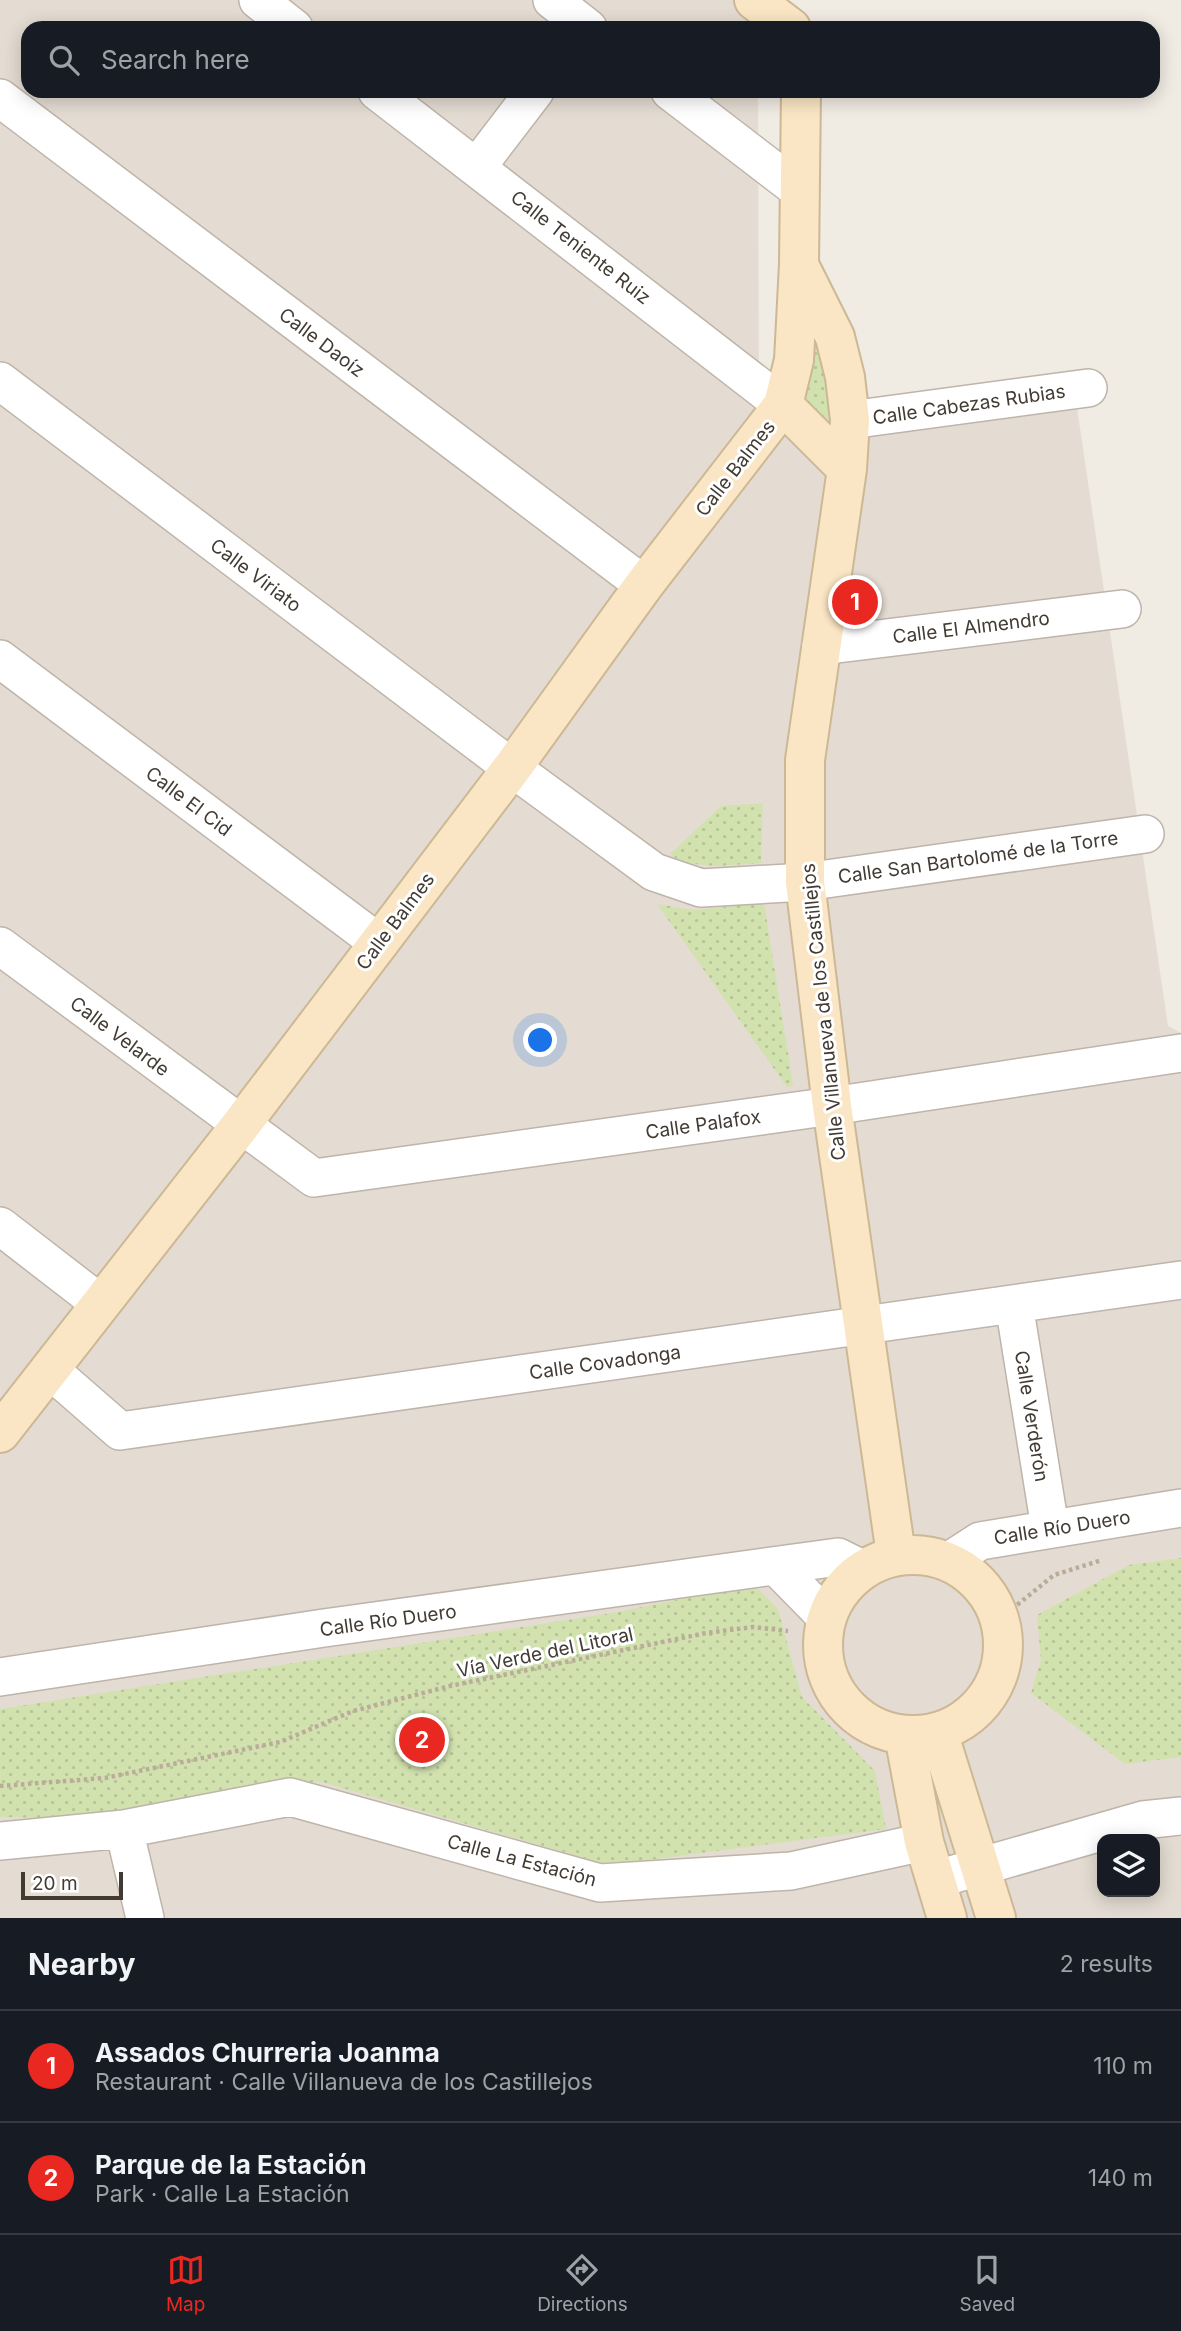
<!DOCTYPE html>
<html lang="en">
<head>
<meta charset="utf-8">
<style>
  :root { --surface:#171b24; --page:#20242c; --text:#f1f3f6; --muted:#9ea1a6; --line:#363941; --accent:#e92821 }
  body { margin:0; font-family:Inter,sans-serif; background:var(--page); color:var(--text) }
  .controls { position:absolute; right:21px; bottom:21px; display:grid; overflow:hidden; border-radius:14px; box-shadow:0 4px 18px #0003 }
  .controls button { width:63px; height:63px; display:grid; place-items:center; padding:0; border:0; border-bottom:2px solid var(--line); background:var(--surface); color:var(--text); font:35px sans-serif }
  .scale { position:absolute; left:21px; bottom:18px; width:102px; box-sizing:border-box; padding-left:7px; border:4px solid #423b34; border-top:0; font-size:19px; line-height:24px; white-space:nowrap; color:#423b34; -webkit-text-stroke:5px #fff; paint-order:stroke }
  .you { position:absolute; left:541px; top:1041px; width:24px; height:24px; margin:-18px; border:5px solid #fff; border-radius:50%; background:#1a73e8; box-shadow:0 0 0 10px #1a73e833 }
  .badge { display:grid; place-items:center; width:46px; height:46px; border-radius:50%; background:var(--accent); color:#fff; font-size:23px; font-weight:700 }
  .pin { position:absolute; translate:-50% -50%; border:4px solid #fff; box-shadow:0 2px 7px #0006 }
  .list { margin:0; padding:0; list-style:none }
  h2 { display:flex; justify-content:space-between; align-items:center; height:91px; margin:0; padding:0 28px; font-size:30px }
  h2 small { font-size:23px; font-weight:400; color:var(--muted) }
  .list li { display:grid; grid-template-columns:46px 1fr auto; gap:21px; align-items:center; box-sizing:border-box; height:112px; padding:0 28px; border-top:2px solid var(--line) }
  .list b { display:block; font-size:26px; white-space:nowrap }
  .list p { margin:0; font-size:23px; white-space:nowrap; color:var(--muted) }
  .list em { font-size:23px; font-style:normal; color:var(--muted) }
  .icon { flex:none; width:38px; height:38px; fill:none; stroke:currentColor; stroke-width:2; stroke-linecap:round; stroke-linejoin:round }
  .map { position:relative; flex:none; width:1181px; height:1918px; overflow:hidden }
  .search { position:absolute; background:var(--surface); box-shadow:0 4px 18px #0003; left:21px; right:21px; top:21px; height:77px; display:flex; align-items:center; gap:18px; box-sizing:border-box; padding:0 24px; border-radius:21px; color:var(--muted); font-size:26px }
  .sheet { height:315px; background:var(--surface) }
  nav { display:flex; justify-content:space-around; align-items:center; box-sizing:border-box; height:98px; border-top:2px solid var(--line); background:var(--surface); font-size:19px; color:var(--muted) }
  nav a { display:grid; justify-items:center; gap:4px }
  nav .on { color:var(--accent) }
  .map>svg:first-child { display:block }
  .residential { fill:#e4dcd2; fill-rule:evenodd }
  .grass { fill:url(#grass-dots) }
  .lines { fill:none; stroke-linecap:round; stroke-linejoin:round }
  .street-casing { stroke:#beb4aa; stroke-width:40 }
  .secondary-casing { stroke:#cdb896; stroke-width:42 }
  .path { stroke:#bbab99; stroke-width:4.5; stroke-dasharray:3.5 3.5; stroke-linecap:butt }
  .street { stroke:#fff; stroke-width:37 }
  .secondary { stroke:#fae6c4; stroke-width:38 }
  .labels { text-anchor:middle; stroke-width:6; stroke-linejoin:round; paint-order:stroke }
  .street-label { font-size:19px; fill:#423b34; stroke:#fff }
</style>
</head>
<body>
<div class="map">
<svg width="1181" height="1918" viewBox="0 0 1181 1918">
  <defs>
    <pattern id="grass-dots" width="8" height="8" patternUnits="userSpaceOnUse" patternTransform="scale(1.75)"><rect width="8" height="8" fill="#d1e2af"/><path d="M2 2h.1M6 6h.1" fill="none" stroke="#b5c397" stroke-width="1.8" stroke-linecap="round"/></pattern>
  </defs>
  <rect width="100%" height="100%" fill="#f0ebe3"/>
  <path class="residential" d="M0,0H760L758,28H28V91H758L759,404L1076,401L1168,1026L1181,1033V1918H0ZM1102,1839H1155V1892H1102Z"/>
  <path class="grass" d="M812,325L822,348L838,444L798,402Z
    M763,803L761,863L716,866L683,863L670,854L721,806Z
    M764,903L793,1085L787,1087L657,904L693,910Z
    M1181,1558V1757L1125,1764L1031,1693L1041,1660L1037,1615L1129,1565Z
    M753,1584L778,1609L802,1697L875,1771L886,1829L609,1865L318,1781L122,1819L0,1817V1709L618,1612Z"/>
  <g class="lines">
    <defs>
      <path id="street" d="M258,0L294,28
        M552,0L588,28
        M377,91L783,405
        M670,91L799,190
        M0,98L644,585
        M477,167L535,91
        M0,381L512,768L654,872L701,888L805,882L1145,834
        M850,420L1088,388
        M821,646L1122,609
        M0,659L379,943
        M0,946L314,1178L832,1106L1181,1053
        M0,1226L101,1304
        M1014,1304L1050,1528
        M50,1370L120,1431L1181,1280
        M949,1561L980,1541L1181,1508
        M776,1566L826,1617
        M0,1677L324,1628L838,1557L862,1569
        M124,1829L145,1918
        M0,1841L124,1829L290,1797L600,1883L791,1871L924,1842
        M937,1879L1143,1820L1181,1816"/>
      <path id="secondary" d="M754,0L791,28
        M800,267L835,337L845,377L850,420L847,469L805,760V882L832,1106L896,1555
        M783,405L847,469
        M0,1433L240,1126L512,768L644,585L783,405L794,360L799,264L801,91
        M823 1645a90 90 0 1 1 180 0a90 90 0 1 1-180 0Z
        M938,1732L996,1918
        M904,1735L924,1842L947,1918"/>
    </defs>
    <use href="#street" class="street-casing"/>
    <use href="#secondary" class="secondary-casing"/>
    <path class="path" d="M1001,1618L1054,1575L1102,1560
      M0,1786L105,1778L280,1742L353,1711L450,1686L706,1633L753,1627L788,1631"/>
    <use href="#street" class="street"/>
    <use href="#secondary" class="secondary"/>
  </g>
  <g class="labels">
    <g class="street-label">
      <text transform="translate(581 247) rotate(38)" y="7">Calle Teniente Ruiz</text>
      <text transform="translate(322 342) rotate(37)" y="7">Calle Daoíz</text>
      <text transform="translate(969 404) rotate(-8)" y="7">Calle Cabezas Rubias</text>
      <text transform="translate(735 468) rotate(-52)" y="7">Calle Balmes</text>
      <text transform="translate(256 575) rotate(37)" y="7">Calle Viriato</text>
      <text transform="translate(971 627) rotate(-7)" y="7">Calle El Almendro</text>
      <text transform="translate(189 801) rotate(37)" y="7">Calle El Cid</text>
      <text transform="translate(978 857) rotate(-8)" y="7">Calle San Bartolomé de la Torre</text>
      <text transform="translate(395 921) rotate(-53)" y="7">Calle Balmes</text>
      <text transform="translate(823 1012) rotate(-96)" y="7">Calle Villanueva de los Castillejos</text>
      <text transform="translate(120 1036) rotate(37)" y="7">Calle Velarde</text>
      <text transform="translate(703 1124) rotate(-8)" y="7">Calle Palafox</text>
      <text transform="translate(605 1362) rotate(-8)" y="7">Calle Covadonga</text>
      <text transform="translate(1032 1416) rotate(81)" y="7">Calle Verderón</text>
      <text transform="translate(1062 1527) rotate(-9)" y="7">Calle Río Duero</text>
      <text transform="translate(388 1620) rotate(-8)" y="7">Calle Río Duero</text>
      <text transform="translate(545 1652) rotate(-12)" y="7">Vía Verde del Litoral</text>
      <text transform="translate(522 1860) rotate(15)" y="7">Calle La Estación</text>
    </g>
  </g>
</svg>
<div class="controls">
<button><svg class="icon" aria-label="layers" viewBox="0 0 24 24"><path d="M12 4l9 5-9 5-9-5zM3 14l9 5 9-5"/></svg></button>
</div>
<div class="scale">20 m</div>
<div class="you"></div>
<div class="pin badge" style="left:855px;top:602px">1</div>
<div class="pin badge" style="left:422px;top:1740px">2</div>
<div class="search"><svg class="icon" aria-label="search" viewBox="0 0 24 24"><circle cx="10" cy="10" r="6"/><path d="M15 15l6 6"/></svg>Search here</div>
</div>
<section class="sheet">
<h2>Nearby<small>2 results</small></h2>
<ul class="list">
<li><span class="badge">1</span><div><b>Assados Churreria Joanma</b><p>Restaurant · Calle Villanueva de los Castillejos</p></div><em>110 m</em></li>
<li><span class="badge">2</span><div><b>Parque de la Estación</b><p>Park · Calle La Estación</p></div><em>140 m</em></li>
</ul>
</section>
<nav>
<a class="on"><svg class="icon" aria-label="map" viewBox="0 0 24 24"><path d="M3 6l6-2 6 2 6-2v14l-6 2-6-2-6 2zM9 4v14M15 6v14"/></svg>Map</a>
<a><svg class="icon" aria-label="directions" viewBox="0 0 24 24"><path d="M12 3l9 9-9 9-9-9zM9 14v-3h6M13 9l2 2-2 2"/></svg>Directions</a>
<a><svg class="icon" aria-label="saved" viewBox="0 0 24 24"><path d="M7 4h10v16l-5-4-5 4z"/></svg>Saved</a>
</nav>
</body>
</html>
